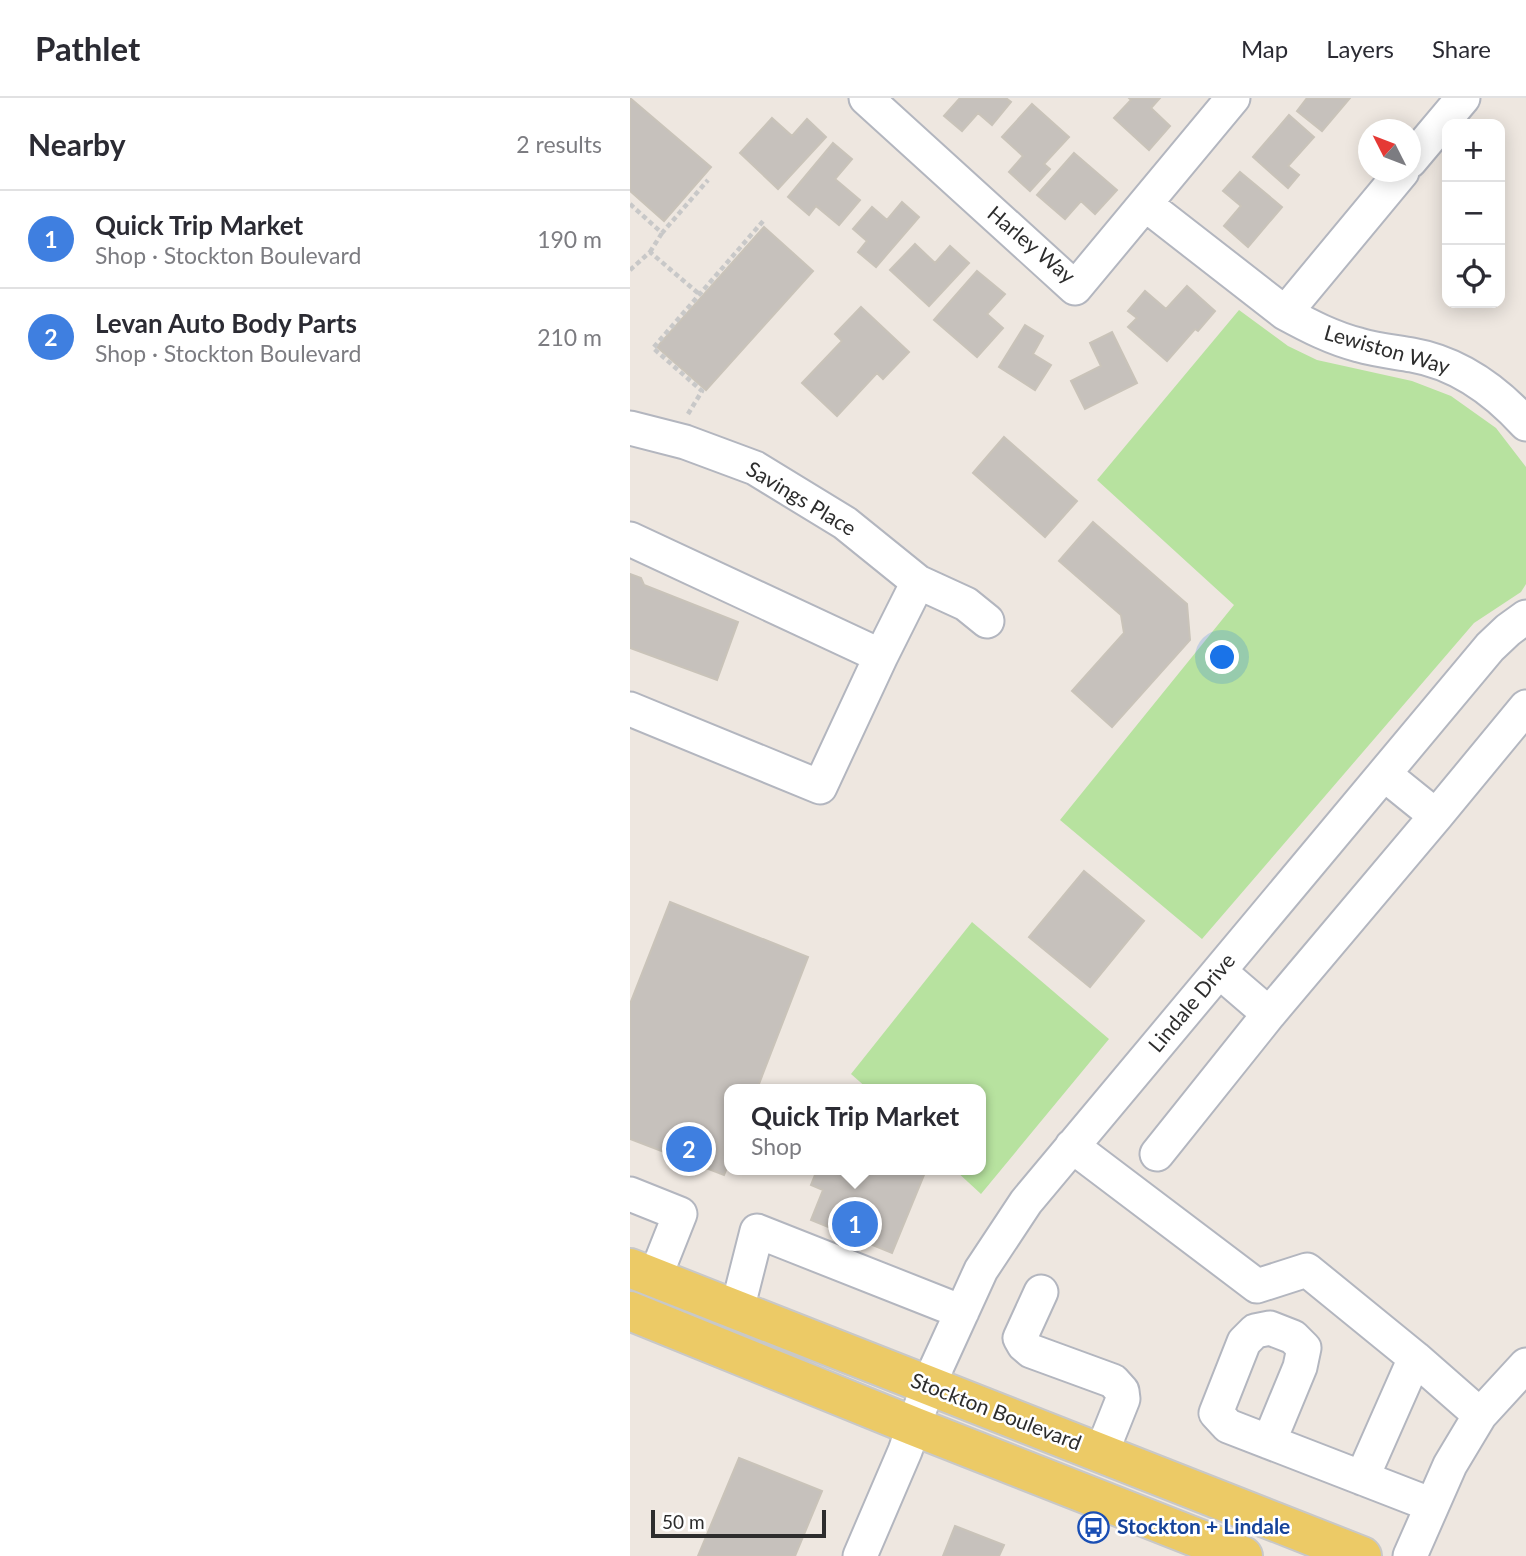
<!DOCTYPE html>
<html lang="en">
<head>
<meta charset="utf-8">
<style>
  :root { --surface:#fff; --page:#f2f2f3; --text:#2b2b33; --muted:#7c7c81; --line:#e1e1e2; --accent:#0f766e }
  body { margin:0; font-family:Lato,sans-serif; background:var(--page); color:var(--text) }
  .controls { position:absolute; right:21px; top:21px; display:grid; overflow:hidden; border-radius:14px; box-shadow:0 4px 18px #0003 }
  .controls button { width:63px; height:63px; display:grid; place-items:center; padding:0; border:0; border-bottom:2px solid var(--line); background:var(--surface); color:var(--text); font:35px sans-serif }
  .compass { position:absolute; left:728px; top:21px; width:63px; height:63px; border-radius:50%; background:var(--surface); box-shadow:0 4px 18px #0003; rotate:312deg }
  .scale { position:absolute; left:21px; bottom:18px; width:175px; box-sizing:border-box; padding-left:7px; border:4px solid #2d2d2d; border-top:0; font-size:19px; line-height:24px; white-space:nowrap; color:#2d2d2d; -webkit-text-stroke:5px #fff; paint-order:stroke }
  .you { position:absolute; left:593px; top:560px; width:24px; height:24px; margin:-18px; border:5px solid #fff; border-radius:50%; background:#1a73e8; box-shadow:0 0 0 10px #1a73e833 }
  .badge { display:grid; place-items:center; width:46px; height:46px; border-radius:50%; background:var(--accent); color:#fff; font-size:23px; font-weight:700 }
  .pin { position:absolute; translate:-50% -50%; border:4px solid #fff; box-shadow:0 2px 7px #0006 }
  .popup { position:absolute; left:94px; top:986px; width:262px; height:91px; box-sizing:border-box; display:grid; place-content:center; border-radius:14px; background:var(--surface); filter:drop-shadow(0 2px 5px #0005); font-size:23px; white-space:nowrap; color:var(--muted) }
  .popup b { font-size:26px; color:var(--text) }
  .popup::after { content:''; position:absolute; left:50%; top:100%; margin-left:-14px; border:14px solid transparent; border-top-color:var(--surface) }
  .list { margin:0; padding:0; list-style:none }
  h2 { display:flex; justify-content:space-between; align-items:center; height:91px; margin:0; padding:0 28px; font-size:30px }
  h2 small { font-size:23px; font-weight:400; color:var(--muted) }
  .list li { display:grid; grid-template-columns:46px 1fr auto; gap:21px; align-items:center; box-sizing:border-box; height:98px; padding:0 28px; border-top:2px solid var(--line) }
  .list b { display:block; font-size:26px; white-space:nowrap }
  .list p { margin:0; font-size:23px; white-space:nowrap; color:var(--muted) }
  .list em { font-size:23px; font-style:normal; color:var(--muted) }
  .icon { flex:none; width:38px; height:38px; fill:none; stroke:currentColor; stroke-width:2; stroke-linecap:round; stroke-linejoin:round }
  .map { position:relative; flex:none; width:896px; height:1458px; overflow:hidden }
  header { display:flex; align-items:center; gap:42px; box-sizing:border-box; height:98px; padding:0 35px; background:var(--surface); border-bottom:2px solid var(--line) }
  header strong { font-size:33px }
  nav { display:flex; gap:38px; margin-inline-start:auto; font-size:24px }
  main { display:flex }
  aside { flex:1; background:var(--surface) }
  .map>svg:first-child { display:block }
  .green { fill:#b7e29f }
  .building { fill:#c6c1bc; stroke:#c9c3b9; stroke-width:2 }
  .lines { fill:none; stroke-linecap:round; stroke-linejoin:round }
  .minor-casing { stroke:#b3b6bf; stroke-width:37 }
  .major-casing { stroke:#c8c8c8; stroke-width:42 }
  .path { stroke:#c8c8c8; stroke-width:4.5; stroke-dasharray:5 3.5; stroke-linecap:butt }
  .minor { stroke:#fff; stroke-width:33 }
  .major { stroke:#ecca66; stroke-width:38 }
  .labels { text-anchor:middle; stroke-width:5; stroke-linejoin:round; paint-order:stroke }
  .street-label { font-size:21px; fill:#2d2d2d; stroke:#fff }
  .transit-label { font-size:21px; font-weight:bold; fill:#164399; stroke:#fff; text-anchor:start }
</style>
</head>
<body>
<header>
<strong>Pathlet</strong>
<nav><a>Map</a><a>Layers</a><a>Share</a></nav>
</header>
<main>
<aside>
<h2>Nearby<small>2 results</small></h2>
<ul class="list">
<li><span class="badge" style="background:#3f7fe0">1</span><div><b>Quick Trip Market</b><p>Shop · Stockton Boulevard</p></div><em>190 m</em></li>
<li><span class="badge" style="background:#3f7fe0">2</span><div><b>Levan Auto Body Parts</b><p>Shop · Stockton Boulevard</p></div><em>210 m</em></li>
</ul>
</aside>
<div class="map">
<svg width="896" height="1458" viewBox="0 0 896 1458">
  <rect width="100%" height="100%" fill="#eee7e0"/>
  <path class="green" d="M609,212L658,248L687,262L782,283L821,298L866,330L896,369V486L891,494L844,525L572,841L430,722L604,507L467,382Z
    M342,824L479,941L351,1096L325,1072H351V991H238L221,976Z"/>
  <path class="building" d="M0,0L81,69L34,123L0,93Z
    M330,0H376L381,4L362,27L348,15L332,33L314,18Z
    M499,0H530L521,10L540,28L519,52L484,20L501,2Z
    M677,0H720L692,33L667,13Z
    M402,6L439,39L414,66L420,71L400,93L379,74L393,58L372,39Z
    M659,17L684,39L658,68L669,77L658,90L623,59Z
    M142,20L162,38L177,21L196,39L148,91L110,55Z
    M203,45L222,61L205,81L230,102L209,127L186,108L179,117L158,99Z
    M444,55L487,92L465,116L451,103L435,121L407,97Z
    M610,74L652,109L618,149L594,128L611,108L593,93Z
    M272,104L289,119L246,169L228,154L237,143L223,131L242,109L257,122Z
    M134,129L183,173L76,292L27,249Z
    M285,146L305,165L320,148L339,165L299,208L260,172Z
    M347,173L375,196L357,216L373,230L347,259L304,222Z
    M557,188L585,213L568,233L565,231L537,263L498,229L507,220L498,213L515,193L536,211Z
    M231,209L279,254L253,281L247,275L207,318L172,285L212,243L205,236Z
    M395,227L413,238L403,256L421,267L405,292L369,269Z
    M482,234L507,285L455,311L441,283L471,268L460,245Z
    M374,339L447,403L415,439L343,375Z
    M463,424L557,506L560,542L482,629L442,593L494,535L491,517L429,463Z
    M0,476L11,480L14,487L108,524L87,582L0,550Z
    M454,773L514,823L460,889L399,839Z
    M40,804L178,859L127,991H99V1065L94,1077L0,1041V906Z
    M187,1072H296L262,1155L181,1122L193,1092L181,1087Z
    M109,1360L192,1393L165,1458H68Z
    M325,1428L374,1447L369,1458H313Z"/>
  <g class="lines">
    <defs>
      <path id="minor" d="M236,0L445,190L603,0
        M780,63L833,0
        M515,106L655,215C679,228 702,240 729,247C746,252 765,254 782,257C828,265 866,293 896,326
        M655,215L772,74
        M0,330L55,344L125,370L215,425L288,484L336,506L357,523
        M0,441L251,558
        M0,611L190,689L251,558L288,484
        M754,676L806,718
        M589,873L639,916
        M442,1048L627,1188L677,1172L785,1260L850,1317
        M527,1056L639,916L806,718L896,609
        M0,1096L50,1116L25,1179
        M411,1194L390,1240L394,1247L401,1253L483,1283L492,1293L493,1301L471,1356
        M107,1212L127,1133L332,1214
        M639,1344L670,1269L674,1250L663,1239L640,1230L625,1233L614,1244L586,1315L598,1328L802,1407
        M732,1380L785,1260
        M230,1458L275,1353L298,1288L351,1172L396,1104L860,549L878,532L896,519
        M780,1458L820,1367L850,1317L896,1267"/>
      <path id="major" d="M0,1170L732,1458
        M0,1213L283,1328L613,1458"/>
    </defs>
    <use href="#minor" class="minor-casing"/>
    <use href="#major" class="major-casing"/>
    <path class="path" d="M0,106L32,135L78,82
      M20,154L32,135
      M0,172L20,154L69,196
      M58,316L72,293L23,250L134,122"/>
    <use href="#minor" class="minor"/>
    <use href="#major" class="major"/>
  </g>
  <defs>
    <symbol id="bus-ring" viewBox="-11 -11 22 22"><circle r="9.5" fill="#fff" stroke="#1a4fb4" stroke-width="1.5"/><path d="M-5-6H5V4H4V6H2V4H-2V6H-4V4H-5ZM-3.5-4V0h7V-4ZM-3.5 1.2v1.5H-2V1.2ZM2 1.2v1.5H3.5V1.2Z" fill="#1a4fb4"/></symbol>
  </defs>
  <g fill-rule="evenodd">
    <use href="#bus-ring" x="446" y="1412" width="35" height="35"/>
  </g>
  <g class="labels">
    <g class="street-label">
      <text transform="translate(401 147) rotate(40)" y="7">Harley Way</text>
      <text transform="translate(757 252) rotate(16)" y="7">Lewiston Way</text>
      <text transform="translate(171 401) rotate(31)" y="7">Savings Place</text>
      <text transform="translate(562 905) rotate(-50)" y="7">Lindale Drive</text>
      <text transform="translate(366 1314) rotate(21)" y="7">Stockton Boulevard</text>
    </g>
    <g class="transit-label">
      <text x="487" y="1436">Stockton + Lindale</text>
    </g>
  </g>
</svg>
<div class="controls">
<button>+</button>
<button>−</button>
<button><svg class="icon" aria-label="locate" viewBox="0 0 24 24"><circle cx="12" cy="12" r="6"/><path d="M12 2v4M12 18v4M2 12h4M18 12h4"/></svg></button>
</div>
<svg class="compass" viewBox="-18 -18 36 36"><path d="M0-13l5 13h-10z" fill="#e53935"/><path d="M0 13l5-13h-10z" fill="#7c7c81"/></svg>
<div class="scale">50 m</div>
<div class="you"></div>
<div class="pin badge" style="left:225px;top:1126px;background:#3f7fe0">1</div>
<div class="popup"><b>Quick Trip Market</b>Shop</div>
<div class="pin badge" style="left:59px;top:1051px;background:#3f7fe0">2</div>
</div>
</main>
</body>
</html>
